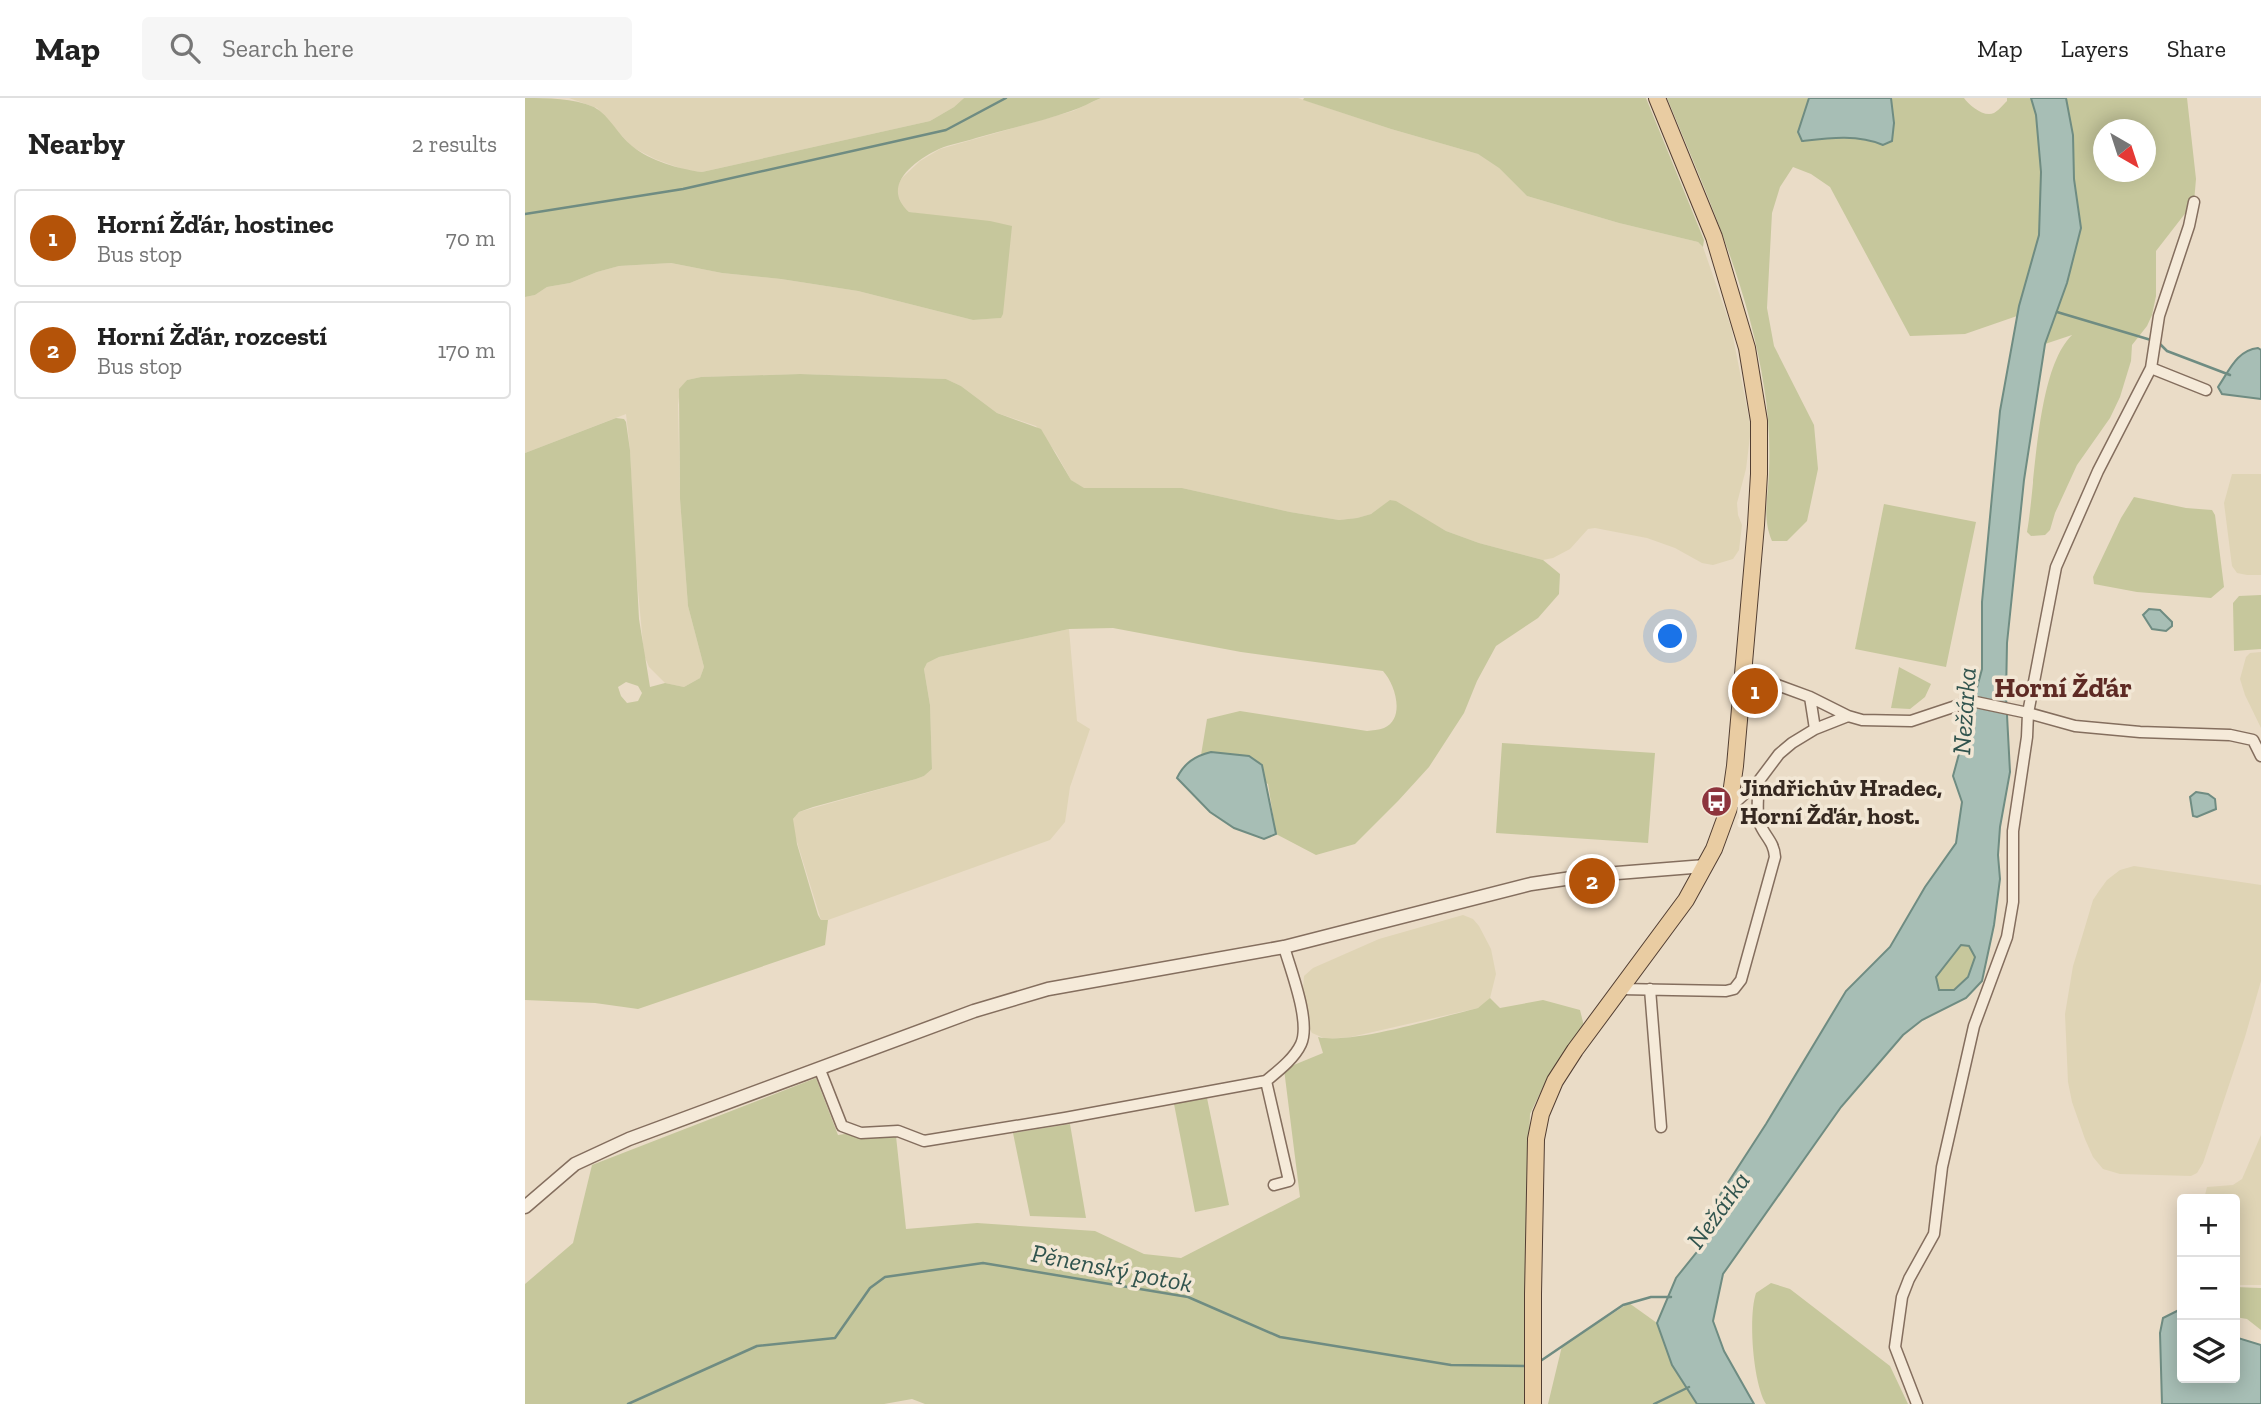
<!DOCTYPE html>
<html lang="en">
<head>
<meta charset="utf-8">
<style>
  :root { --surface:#fff; --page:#f6f6f6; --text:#222; --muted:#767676; --line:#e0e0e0; --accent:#b45309 }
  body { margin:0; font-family:"Zilla Slab",serif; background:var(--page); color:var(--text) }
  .controls { position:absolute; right:21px; bottom:21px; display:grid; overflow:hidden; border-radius:7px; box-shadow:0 4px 18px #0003 }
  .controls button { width:63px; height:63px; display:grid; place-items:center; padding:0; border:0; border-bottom:2px solid var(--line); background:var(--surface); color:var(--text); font:35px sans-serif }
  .compass { position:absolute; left:1568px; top:21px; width:63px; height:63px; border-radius:50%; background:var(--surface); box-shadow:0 4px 18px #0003; rotate:141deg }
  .you { position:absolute; left:1146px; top:539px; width:24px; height:24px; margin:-18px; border:5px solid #fff; border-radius:50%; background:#1a73e8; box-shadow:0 0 0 10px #1a73e833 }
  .badge { display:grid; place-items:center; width:46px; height:46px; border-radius:50%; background:var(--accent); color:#fff; font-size:23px; font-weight:700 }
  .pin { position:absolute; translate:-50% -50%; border:4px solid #fff; box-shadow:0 2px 7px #0006 }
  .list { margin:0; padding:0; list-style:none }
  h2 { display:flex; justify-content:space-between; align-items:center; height:91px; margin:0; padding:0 28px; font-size:30px }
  h2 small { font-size:23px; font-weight:400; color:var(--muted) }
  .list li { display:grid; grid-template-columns:46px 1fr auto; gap:21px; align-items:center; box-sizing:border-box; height:98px; margin:0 14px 14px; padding:0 14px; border:2px solid var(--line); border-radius:7px }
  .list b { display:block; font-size:26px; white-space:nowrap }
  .list p { margin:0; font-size:23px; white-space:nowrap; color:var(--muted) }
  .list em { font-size:23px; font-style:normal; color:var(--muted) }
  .icon { flex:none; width:38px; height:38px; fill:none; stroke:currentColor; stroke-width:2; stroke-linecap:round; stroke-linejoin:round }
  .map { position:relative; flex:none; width:1736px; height:1306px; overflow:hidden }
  header { display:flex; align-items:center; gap:42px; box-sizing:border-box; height:98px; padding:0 35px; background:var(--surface); border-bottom:2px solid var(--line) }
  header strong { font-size:33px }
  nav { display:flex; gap:38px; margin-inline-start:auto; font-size:24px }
  .search { width:490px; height:63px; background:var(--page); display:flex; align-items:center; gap:18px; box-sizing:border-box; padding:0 24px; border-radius:7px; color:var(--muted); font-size:26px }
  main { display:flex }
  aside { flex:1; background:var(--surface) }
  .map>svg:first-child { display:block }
  .farmland { fill:#dfd4b5 }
  .green { fill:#c6c79c; fill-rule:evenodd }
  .water { fill:#a7beb5; stroke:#6f8c82; stroke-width:2; fill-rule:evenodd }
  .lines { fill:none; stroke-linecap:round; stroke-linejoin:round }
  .stream { stroke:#6f8c82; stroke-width:2.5 }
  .minor-casing { stroke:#846e5e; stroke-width:13 }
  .tertiary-casing { stroke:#846e5e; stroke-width:15 }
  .primary-casing { stroke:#523e32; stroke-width:18 }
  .minor { stroke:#f5ead9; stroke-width:10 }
  .tertiary { stroke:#f5ead9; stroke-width:12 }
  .primary { stroke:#e9cca2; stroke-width:16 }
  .labels { text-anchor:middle; stroke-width:7; stroke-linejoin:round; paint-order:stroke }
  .poi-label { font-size:24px; font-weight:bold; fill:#352820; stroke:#f2e7d5; text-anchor:start }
  .water-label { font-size:26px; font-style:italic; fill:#31544e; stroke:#f2e7d5 }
  .quarter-label { font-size:28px; font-weight:bold; fill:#5e2a24; stroke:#f2e7d5 }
</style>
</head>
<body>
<header>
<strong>Map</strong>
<div class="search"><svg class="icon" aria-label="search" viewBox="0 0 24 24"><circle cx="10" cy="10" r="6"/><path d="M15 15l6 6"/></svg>Search here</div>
<nav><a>Map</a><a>Layers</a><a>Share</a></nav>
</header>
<main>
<aside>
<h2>Nearby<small>2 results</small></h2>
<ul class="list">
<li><span class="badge">1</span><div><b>Horní Žďár, hostinec</b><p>Bus stop</p></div><em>70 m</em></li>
<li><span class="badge">2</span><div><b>Horní Žďár, rozcestí</b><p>Bus stop</p></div><em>170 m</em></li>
</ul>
</aside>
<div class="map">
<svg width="1736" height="1306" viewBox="0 0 1736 1306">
  <rect width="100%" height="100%" fill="#eadcc7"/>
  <path class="farmland" d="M44,0H439L429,9L405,23L177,74L160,72L130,61L107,49L72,10Z
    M576,0H773L866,31L953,56L974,70L1002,98L1094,125L1173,144L1178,149L1206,229L1226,330L1221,371L1212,405L1213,417L1217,427L1214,452L1208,461L1188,467L1177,465L1150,450L1122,440L1070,430L1063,431L1045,451L1028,460L1018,462L954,445L921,433L866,402L846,416L832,420L814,422L765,414L657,390L559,391L546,382L531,355L511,328L472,315L436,288L421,281L275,276L176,279L162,282L155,291L153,307L155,401L163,508L179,569L175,580L159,589L140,585L124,569L119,557L110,460L105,352L101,316L0,355V199L10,197L22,189L45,185L72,174L94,168L146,165L197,175L256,181L333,193L448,222L476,220L417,119L384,114L375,107L371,99L373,87L377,80L395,63L415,51L548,13Z
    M1707,376H1736V477H1722L1712,475L1707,468L1699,405Z
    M544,531L552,623L565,631L545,689L540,724L525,742L303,822H296L267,728L268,721L274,714L391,681L399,678L407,671L405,607L399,571L402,565L414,559Z
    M1736,554V630L1720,597L1715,581L1721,559L1725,555Z
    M1609,768L1736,787V883L1720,939L1678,1065L1672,1075L1666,1078L1595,1076L1578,1071L1568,1059L1560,1041L1547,1004L1543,984L1540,916L1548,868L1557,839L1568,802L1574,793L1582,782L1595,772Z
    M938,817L948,821L954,828L966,851L971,876L965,900L960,906L953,910L826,939L801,941L787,935L782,926L778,891L779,878L788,870L854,841Z
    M1736,1037V1187H1710V1101H1679L1682,1089L1708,1087L1717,1081Z"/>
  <path class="green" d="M0,0C24,0 47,0 69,9C85,18 93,37 107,48C125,63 154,71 177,74L405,23L429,9L439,0H576C566,4 556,10 546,13C515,24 482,31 451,40C439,44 425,46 414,51C389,63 355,88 384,114L465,123L487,128L478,216L476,220L448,222L333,193L256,181L197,175L146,165L94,168L72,174L45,185L22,189L10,197L0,199Z
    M779,0H1121L1179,142L1178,149L1173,144L1094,125L1002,98L974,70L953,56L866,31L778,2Z
    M1142,0H1284L1277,43C1303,40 1334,36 1358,47L1369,25L1366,0H1439C1444,7 1459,20 1469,15C1473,13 1478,7 1482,3V0H1506L1511,17L1516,74L1514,137L1492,218L1440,236L1385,238L1305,89L1286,76L1268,69L1255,89L1247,115L1242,210L1249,248L1289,327L1293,371L1282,423L1262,443H1247C1237,419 1243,401 1244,375C1245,346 1244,318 1239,289C1224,189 1181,94 1142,0Z
    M1541,0H1662L1671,81L1669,104L1631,153V198L1627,217L1622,228L1607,247L1606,263L1595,299L1585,320L1552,367L1530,415L1525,432L1520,437L1506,438L1502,434C1511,384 1511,272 1547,237L1520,246L1542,185L1556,130L1549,81L1548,37ZM1578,32H1620V74H1578Z
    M275,276L421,281L436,288L472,315L516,331L546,382L559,390H657L765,414L814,422L832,420L846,416L865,402L871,403L921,433L954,445L1018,462L1035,476L1034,496L1013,520L971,548L952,583L939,615L904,669L873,703L830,746L791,757L751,736L743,686L686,654L676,657L682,621L715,613L842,633C847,632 854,632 859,630C881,620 870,586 858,573L716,554L588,530L544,531L414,559L402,565L399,571L405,607L407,671L399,678L391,681L288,709L274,714L268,721L272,746L293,817L296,822H303L300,847L113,911L70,905L0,902V355L91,320L99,321L101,324L105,352L114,521L125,589L140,585L159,589L175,580L179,569L163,508L155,401L154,291L162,282L176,279ZM101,584L113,588L117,595L113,603L102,605L96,598L93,589Z
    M1609,399L1661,410L1687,412L1690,417L1699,489L1686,500L1612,494L1569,486L1568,479L1596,420Z
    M1359,406L1451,424L1421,569L1330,551Z
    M1736,497V551L1709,553L1708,505L1714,498Z
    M1374,569L1406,586L1400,599L1385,611L1366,610Z
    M977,645L1130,655L1123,745L971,735Z
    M1436,847L1444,848L1450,859L1443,879L1429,893L1414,892L1411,879Z
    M965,900L975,910L1018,902L1055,912L1059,928L1020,985L1005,1016L1002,1097L999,1306H400L387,1301L359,1306H0V1186L48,1145L67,1067L291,980L313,1037L370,1029L381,1131L452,1125L570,1133L619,1156L656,1160L775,1099L759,971L798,955L793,939C825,947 916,919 953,910Z
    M682,1000L704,1107L670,1114L649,1006Z
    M545,1026L561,1120L505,1118L488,1035Z
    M1246,1185L1265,1191L1365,1268L1383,1306H1241C1228,1285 1223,1219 1231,1195Z
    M1710,1189L1736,1190V1232L1722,1221L1710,1219Z
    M1104,1205L1132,1225L1147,1267L1172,1306H1023L1037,1248Z"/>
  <path class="water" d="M1284,0H1366L1369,25L1367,43L1358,47C1333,36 1303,40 1277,43L1273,34Z
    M1506,0H1541L1548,37L1549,81L1556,130L1542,185L1520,246L1499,382L1482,545L1481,598L1485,674L1475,729L1473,757L1475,781L1469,827L1457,883L1441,900L1397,922L1378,937L1316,1009L1198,1176L1188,1223L1199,1253L1229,1306H1172L1147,1267L1132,1225L1151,1180L1175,1150L1195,1097L1241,1026L1321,893L1365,849L1400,789L1431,745L1437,704L1428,678L1457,571V504L1475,313L1494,208L1514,137L1516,74L1511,17ZM1436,847L1444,848L1450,859L1443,879L1429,892H1414L1411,879Z
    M1733,250L1736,252V301L1697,296L1693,289C1704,273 1712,252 1733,250Z
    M1624,511L1635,512L1647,524V528L1641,533L1627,531L1618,517Z
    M686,654L724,658L737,667L751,736L739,741L709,730L685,714L652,680C659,665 670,658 686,654Z
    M1671,694L1683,696L1690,701L1691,711L1672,719L1668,718L1665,699Z
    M1652,1213L1657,1216V1280H1710V1239L1736,1247V1306H1637L1635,1235L1638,1220Z"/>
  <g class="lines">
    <path class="stream" d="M0,116L158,91L421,32L481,0
      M1532,214L1626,242
      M1635,246L1642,253L1705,277
      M1014,1264L1098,1207L1126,1199H1146
      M103,1306L232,1248L310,1240L345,1190L360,1179L458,1165L663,1199L755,1239L926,1267L1002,1268
      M1129,1306L1164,1289"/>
    <defs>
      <path id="minor" d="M1626,270L1681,292
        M1217,574L1285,599L1323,618
        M1285,599L1290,631
        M1204,710L1233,684L1254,656L1267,645L1290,631L1323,618L1337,622L1386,623L1446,603L1503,615L1550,628L1615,634L1705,637L1728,642L1736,658
        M1095,891L1201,893L1209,891L1216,882L1250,759C1249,743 1239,738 1234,724C1231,712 1234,697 1233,684
        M1125,891L1136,1029
        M295,972L317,1028L336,1035L373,1033L399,1043L540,1020L741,983C753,973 769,961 776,946C786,924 766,873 759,849
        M741,983L764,1083L749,1087
        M1392,1306L1370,1249L1377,1199L1384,1181L1409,1136L1417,1069L1449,928L1482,839L1488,804V733L1502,639L1503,615L1531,469L1573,373L1626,270L1634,218L1664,128L1669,104"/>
      <path id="tertiary" d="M0,1109L50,1066L104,1041L449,913L523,891L759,849L1006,786L1067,777L1180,768"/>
      <path id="primary" d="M1008,1306V1196L1011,1041L1016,1016L1030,983L1050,952L1161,802L1189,751L1204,710L1210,668L1231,427L1234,376V323L1222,250L1189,139L1132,0"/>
    </defs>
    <use href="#minor" class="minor-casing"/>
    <use href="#tertiary" class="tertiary-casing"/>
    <use href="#primary" class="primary-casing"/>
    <use href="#minor" class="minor"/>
    <use href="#tertiary" class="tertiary"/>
    <use href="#primary" class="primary"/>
  </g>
  <defs>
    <symbol id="bus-disc" viewBox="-11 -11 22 22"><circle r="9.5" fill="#8d343d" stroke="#f2e7d5"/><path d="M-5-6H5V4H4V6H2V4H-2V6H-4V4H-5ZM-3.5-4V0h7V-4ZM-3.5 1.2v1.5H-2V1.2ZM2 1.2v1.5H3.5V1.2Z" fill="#fff"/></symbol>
  </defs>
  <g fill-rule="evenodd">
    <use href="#bus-disc" x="1174" y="686" width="35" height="35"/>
  </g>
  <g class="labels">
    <g class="poi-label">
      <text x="1215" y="698">Jindřichův Hradec,<tspan x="1215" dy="28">Horní Žďár, host.</tspan></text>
    </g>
    <g class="water-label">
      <text transform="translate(1439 613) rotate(-86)" y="9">Nežárka</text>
      <text transform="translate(1193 1112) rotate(-54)" y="9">Nežárka</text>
      <text transform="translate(587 1170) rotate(11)" y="9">Pěnenský potok</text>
    </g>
    <g class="quarter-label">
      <text x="1538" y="599">Horní Žďár</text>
    </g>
  </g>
</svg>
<div class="controls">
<button>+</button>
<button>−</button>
<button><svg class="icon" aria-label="layers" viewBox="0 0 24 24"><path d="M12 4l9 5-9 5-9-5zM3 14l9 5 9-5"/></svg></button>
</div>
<svg class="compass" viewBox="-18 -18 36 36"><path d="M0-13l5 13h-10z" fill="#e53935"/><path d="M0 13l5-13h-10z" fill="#767676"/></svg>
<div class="you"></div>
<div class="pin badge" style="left:1230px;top:593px">1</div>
<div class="pin badge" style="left:1067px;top:783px">2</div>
</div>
</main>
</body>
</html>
